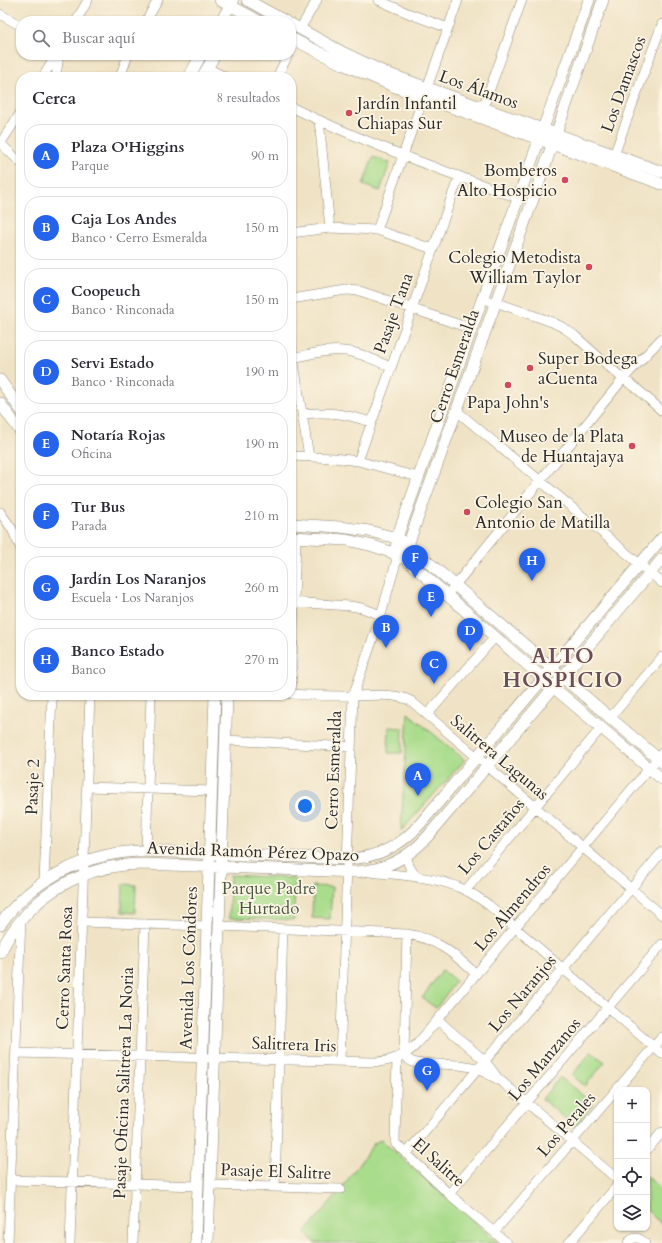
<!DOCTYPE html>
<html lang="es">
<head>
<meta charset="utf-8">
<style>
  :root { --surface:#fff; --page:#f2f2f3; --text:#2b2b33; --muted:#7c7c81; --line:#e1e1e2; --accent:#2563eb }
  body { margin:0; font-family:Cardo,serif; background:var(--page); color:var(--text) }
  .controls { position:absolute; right:12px; bottom:12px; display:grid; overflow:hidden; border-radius:8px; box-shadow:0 1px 3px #0004 }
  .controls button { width:36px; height:36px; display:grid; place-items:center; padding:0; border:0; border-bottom:1px solid var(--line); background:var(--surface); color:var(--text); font:20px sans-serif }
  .you { position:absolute; left:305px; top:806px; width:14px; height:14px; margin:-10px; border:3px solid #fff; border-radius:50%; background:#1a73e8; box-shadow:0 0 0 6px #1a73e833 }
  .badge { display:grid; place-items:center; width:26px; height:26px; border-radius:50%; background:var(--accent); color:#fff; font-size:13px; font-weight:700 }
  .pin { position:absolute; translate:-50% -33px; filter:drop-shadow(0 1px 2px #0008) }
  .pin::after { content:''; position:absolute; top:21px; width:14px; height:12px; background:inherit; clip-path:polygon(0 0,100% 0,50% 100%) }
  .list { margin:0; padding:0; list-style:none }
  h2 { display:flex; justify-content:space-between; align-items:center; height:52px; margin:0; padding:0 16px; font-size:17px }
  h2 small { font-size:13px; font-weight:400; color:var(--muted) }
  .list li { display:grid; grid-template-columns:26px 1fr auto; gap:12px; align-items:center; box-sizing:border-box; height:64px; margin:0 8px 8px; padding:0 8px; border:1px solid var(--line); border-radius:16px }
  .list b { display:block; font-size:15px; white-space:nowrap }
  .list p { margin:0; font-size:13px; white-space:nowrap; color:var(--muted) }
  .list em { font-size:13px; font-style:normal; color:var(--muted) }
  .icon { flex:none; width:22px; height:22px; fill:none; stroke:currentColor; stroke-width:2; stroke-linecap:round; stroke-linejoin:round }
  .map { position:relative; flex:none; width:662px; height:1243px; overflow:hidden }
  .search { position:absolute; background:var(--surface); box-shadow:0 1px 3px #0004; left:16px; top:16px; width:280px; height:44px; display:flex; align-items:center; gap:10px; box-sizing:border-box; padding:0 14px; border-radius:16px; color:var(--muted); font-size:15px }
  .panel { position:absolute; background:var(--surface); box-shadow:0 1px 3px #0004; left:16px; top:72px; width:280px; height:628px; border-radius:16px }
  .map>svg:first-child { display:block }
  .green { fill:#a9dc8b; stroke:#6a845b }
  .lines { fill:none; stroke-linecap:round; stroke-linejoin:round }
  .minor-casing { stroke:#8e8778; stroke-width:10 }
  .tertiary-casing { stroke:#8e8778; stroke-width:12 }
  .minor { stroke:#fff; stroke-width:9 }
  .tertiary { stroke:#fff; stroke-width:11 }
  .poi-dot { fill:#d1495b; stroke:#fcf5e5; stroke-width:1.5 }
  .labels { text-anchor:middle; stroke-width:3.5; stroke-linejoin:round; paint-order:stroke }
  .street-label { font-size:17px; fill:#2b2b2b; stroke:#fcf5e5 }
  .poi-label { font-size:17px; fill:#2b2b2b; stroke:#fcf5e5; text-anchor:start }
  .park-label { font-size:17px; fill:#4a5743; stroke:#fcf5e5 }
  .district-label { font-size:21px; font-weight:bold; letter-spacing:1px; fill:#6a4e59; stroke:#fcf5e5 }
</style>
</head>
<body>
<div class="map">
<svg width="662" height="1243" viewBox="0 0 662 1243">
  <rect width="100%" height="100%" fill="#fcf5e5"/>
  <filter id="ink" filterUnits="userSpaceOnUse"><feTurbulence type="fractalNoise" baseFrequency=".025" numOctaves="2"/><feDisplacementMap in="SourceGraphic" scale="8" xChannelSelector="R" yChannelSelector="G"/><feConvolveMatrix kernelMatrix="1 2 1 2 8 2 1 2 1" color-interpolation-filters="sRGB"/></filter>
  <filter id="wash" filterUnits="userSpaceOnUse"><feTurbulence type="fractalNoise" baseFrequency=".012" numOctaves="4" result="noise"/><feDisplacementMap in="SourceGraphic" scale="16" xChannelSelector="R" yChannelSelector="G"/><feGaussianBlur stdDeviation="0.9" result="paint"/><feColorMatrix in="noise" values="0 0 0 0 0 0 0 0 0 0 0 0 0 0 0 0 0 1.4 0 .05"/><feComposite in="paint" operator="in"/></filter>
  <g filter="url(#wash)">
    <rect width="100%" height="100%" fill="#f0e3c5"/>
    <path class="green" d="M373,157L390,163L380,191L363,185Z
      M408,713L465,760L401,831Z
      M389,727L403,728L402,753H388Z
      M230,875L295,878L294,920L229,918Z
      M123,884L136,885L135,913L122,912Z
      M313,886L332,887L330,919L312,918Z
      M442,970L456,981L436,1008L422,998Z
      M591,1052L605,1062L585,1086L572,1075Z
      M560,1077L593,1104L575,1127L542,1099Z
      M381,1140L498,1243H315L305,1233L341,1189L374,1143Z
      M648,1177L662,1191V1225L647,1210V1178Z"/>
  </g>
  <g filter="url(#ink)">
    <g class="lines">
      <defs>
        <path id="minor" d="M378,0L410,14L448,28
          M0,14L21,26
          M76,21L88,0
          M146,21L158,0
          M300,29L317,0
          M207,68L226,77
          M43,77L56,55
          M56,77L59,55
          M120,77L128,55
          M277,77L288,55
          M427,88L458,0
          M291,107C365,143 441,170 518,198
          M483,108L522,0
          M319,120L330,228
          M0,143L21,163
          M0,144L21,112
          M614,155L662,24
          M377,230L423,98
          M291,233L330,228L377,230L433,249
          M291,299L346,290L360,291L472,329
          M483,299L501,304L552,322L564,328L574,335L623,379L635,387L662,411
          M291,344L309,457
          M291,358C308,355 326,349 344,351C360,352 376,361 391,367
          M457,411L662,583
          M302,414C330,411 345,414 371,422
          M291,456L334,458L358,461L418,477
          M358,461L459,176
          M0,512L12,529L21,549
          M447,595L623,379L662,338
          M291,602L350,606L362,608L381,615
          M291,694C312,695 332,696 353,696C371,696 394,692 411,701L662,915
          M291,694L296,537
          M427,715L495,637
          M610,718L662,657
          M226,740L351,747
          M87,787L212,791
          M146,851L151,695
          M407,855C407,865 411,872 419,878
          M369,872C397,875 432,876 458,887C470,891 480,899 490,906L662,1054
          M44,881L52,695
          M466,890L601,728
          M82,922L207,926
          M219,926L407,934C438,939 454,954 476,974
          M407,934L404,1054C407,1059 411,1062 416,1063L459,1065L472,1067L478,1069L501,1081L617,1179
          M438,1020L485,1061L497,1077
          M16,1053L373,1062C391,1062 406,1056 418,1043L662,753
          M397,1058L395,1141L396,1144L449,1194L507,1243
          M340,1061L353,696L381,615L397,559
          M647,1150L662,1132
          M406,1154L662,852
          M11,1180L198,1186
          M210,1185L341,1189
          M275,1187L283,929
          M449,1194L662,944
          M494,1232L662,1037
          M8,1243L21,919
          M70,1243L90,695
          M133,1243L145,924
          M569,1243L617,1186
          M628,1243C634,1236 639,1237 645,1243"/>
        <path id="tertiary" d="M220,0L259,21
          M247,0L285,21
          M589,0L399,532L395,553L397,559L402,556L408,545L536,191L603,0
          M221,21L233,1
          M291,24L344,53L386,73L662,172
          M291,38L340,63L393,86L662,184
          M189,77L201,55
          M202,77L215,55
          M0,380L21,410
          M0,403L21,432
          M291,524L340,527L369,531L397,538L408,545L662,762
          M291,537L347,540L373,546L402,556L553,687L662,779
          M0,925C32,878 89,851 146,851L347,859C377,858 400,847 420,824L662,538
          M0,953C6,941 13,929 22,919C52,883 97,864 143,864L356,872C385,870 409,858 428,836L662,559
          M196,1243L215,695
          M208,1243L227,695"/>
      </defs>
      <use href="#minor" class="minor-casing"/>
      <use href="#tertiary" class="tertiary-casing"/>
      <use href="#minor" class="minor"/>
      <use href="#tertiary" class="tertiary"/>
    </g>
  </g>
  <g class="poi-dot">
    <circle cx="349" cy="113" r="4"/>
    <circle cx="565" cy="180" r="4"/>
    <circle cx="589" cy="267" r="4"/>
    <circle cx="530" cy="368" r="4"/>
    <circle cx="508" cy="385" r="4"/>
    <circle cx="632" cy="446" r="4"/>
    <circle cx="467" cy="512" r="4"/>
  </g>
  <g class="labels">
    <g class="street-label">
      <text transform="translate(623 84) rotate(-70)" y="6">Los Damascos</text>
      <text transform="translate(479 89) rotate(20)" y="6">Los Álamos</text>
      <text transform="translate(393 313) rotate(-70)" y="6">Pasaje Tana</text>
      <text transform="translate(454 366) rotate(-71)" y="6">Cerro Esmeralda</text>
      <text transform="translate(500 757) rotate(40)" y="6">Salitrera Lagunas</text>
      <text transform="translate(333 770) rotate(-88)" y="6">Cerro Esmeralda</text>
      <text transform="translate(32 787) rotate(-88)" y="6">Pasaje 2</text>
      <text transform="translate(491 836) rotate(-50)" y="6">Los Castaños</text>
      <text transform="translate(253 851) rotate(2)" y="6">Avenida Ramón Pérez Opazo</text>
      <text transform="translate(512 907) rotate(-50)" y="6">Los Almendros</text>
      <text transform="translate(64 968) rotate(-88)" y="6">Cerro Santa Rosa</text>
      <text transform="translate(188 968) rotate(-88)" y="6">Avenida Los Cóndores</text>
      <text transform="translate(522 993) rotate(-50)" y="6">Los Naranjos</text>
      <text transform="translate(294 1044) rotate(2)" y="6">Salitrera Iris</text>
      <text transform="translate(544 1059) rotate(-50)" y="6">Los Manzanos</text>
      <text transform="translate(123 1083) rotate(-88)" y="6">Pasaje Oficina Salitrera La Noria</text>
      <text transform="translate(566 1124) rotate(-49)" y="6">Los Perales</text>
      <text transform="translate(439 1162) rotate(42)" y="6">El Salitre</text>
      <text transform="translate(276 1171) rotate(2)" y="6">Pasaje El Salitre</text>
    </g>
    <g class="poi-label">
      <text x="357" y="109">Jardín Infantil<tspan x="357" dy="20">Chiapas Sur</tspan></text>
      <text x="557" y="176" text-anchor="end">Bomberos<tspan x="557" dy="20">Alto Hospicio</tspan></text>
      <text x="581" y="263" text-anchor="end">Colegio Metodista<tspan x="581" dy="20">William Taylor</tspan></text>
      <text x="538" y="364">Super Bodega<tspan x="538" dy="20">aCuenta</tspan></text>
      <text x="508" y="408" text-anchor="middle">Papa John's</text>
      <text x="624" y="442" text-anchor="end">Museo de la Plata<tspan x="624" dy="20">de Huantajaya</tspan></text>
      <text x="475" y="508">Colegio San<tspan x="475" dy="20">Antonio de Matilla</tspan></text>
    </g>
    <g class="park-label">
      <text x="269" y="894">Parque Padre<tspan x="269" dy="20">Hurtado</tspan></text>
    </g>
    <g class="district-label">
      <text x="563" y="663">ALTO<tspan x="563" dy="24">HOSPICIO</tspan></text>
    </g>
  </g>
</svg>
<div class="controls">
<button>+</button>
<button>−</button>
<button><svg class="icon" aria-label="locate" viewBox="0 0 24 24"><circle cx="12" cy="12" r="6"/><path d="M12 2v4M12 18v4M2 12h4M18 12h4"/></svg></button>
<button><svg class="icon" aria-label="layers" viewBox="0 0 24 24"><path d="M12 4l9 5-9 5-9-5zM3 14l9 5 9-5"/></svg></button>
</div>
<div class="you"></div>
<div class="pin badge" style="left:418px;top:796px">A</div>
<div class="pin badge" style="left:386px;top:648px">B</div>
<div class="pin badge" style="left:434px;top:684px">C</div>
<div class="pin badge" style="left:470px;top:651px">D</div>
<div class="pin badge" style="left:431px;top:617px">E</div>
<div class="pin badge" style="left:415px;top:578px">F</div>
<div class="pin badge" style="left:427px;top:1091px">G</div>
<div class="pin badge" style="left:532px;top:581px">H</div>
<div class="search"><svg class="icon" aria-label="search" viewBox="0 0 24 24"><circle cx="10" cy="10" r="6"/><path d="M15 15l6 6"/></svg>Buscar aquí</div>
<section class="panel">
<h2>Cerca<small>8 resultados</small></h2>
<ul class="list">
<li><span class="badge">A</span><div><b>Plaza O'Higgins</b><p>Parque</p></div><em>90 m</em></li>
<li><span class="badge">B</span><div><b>Caja Los Andes</b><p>Banco · Cerro Esmeralda</p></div><em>150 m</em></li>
<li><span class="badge">C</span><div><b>Coopeuch</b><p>Banco · Rinconada</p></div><em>150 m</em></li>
<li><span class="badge">D</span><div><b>Servi Estado</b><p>Banco · Rinconada</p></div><em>190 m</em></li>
<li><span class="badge">E</span><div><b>Notaría Rojas</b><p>Oficina</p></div><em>190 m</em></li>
<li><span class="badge">F</span><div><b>Tur Bus</b><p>Parada</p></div><em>210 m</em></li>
<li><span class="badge">G</span><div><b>Jardín Los Naranjos</b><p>Escuela · Los Naranjos</p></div><em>260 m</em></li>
<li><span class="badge">H</span><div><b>Banco Estado</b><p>Banco</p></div><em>270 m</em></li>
</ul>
</section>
</div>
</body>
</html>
